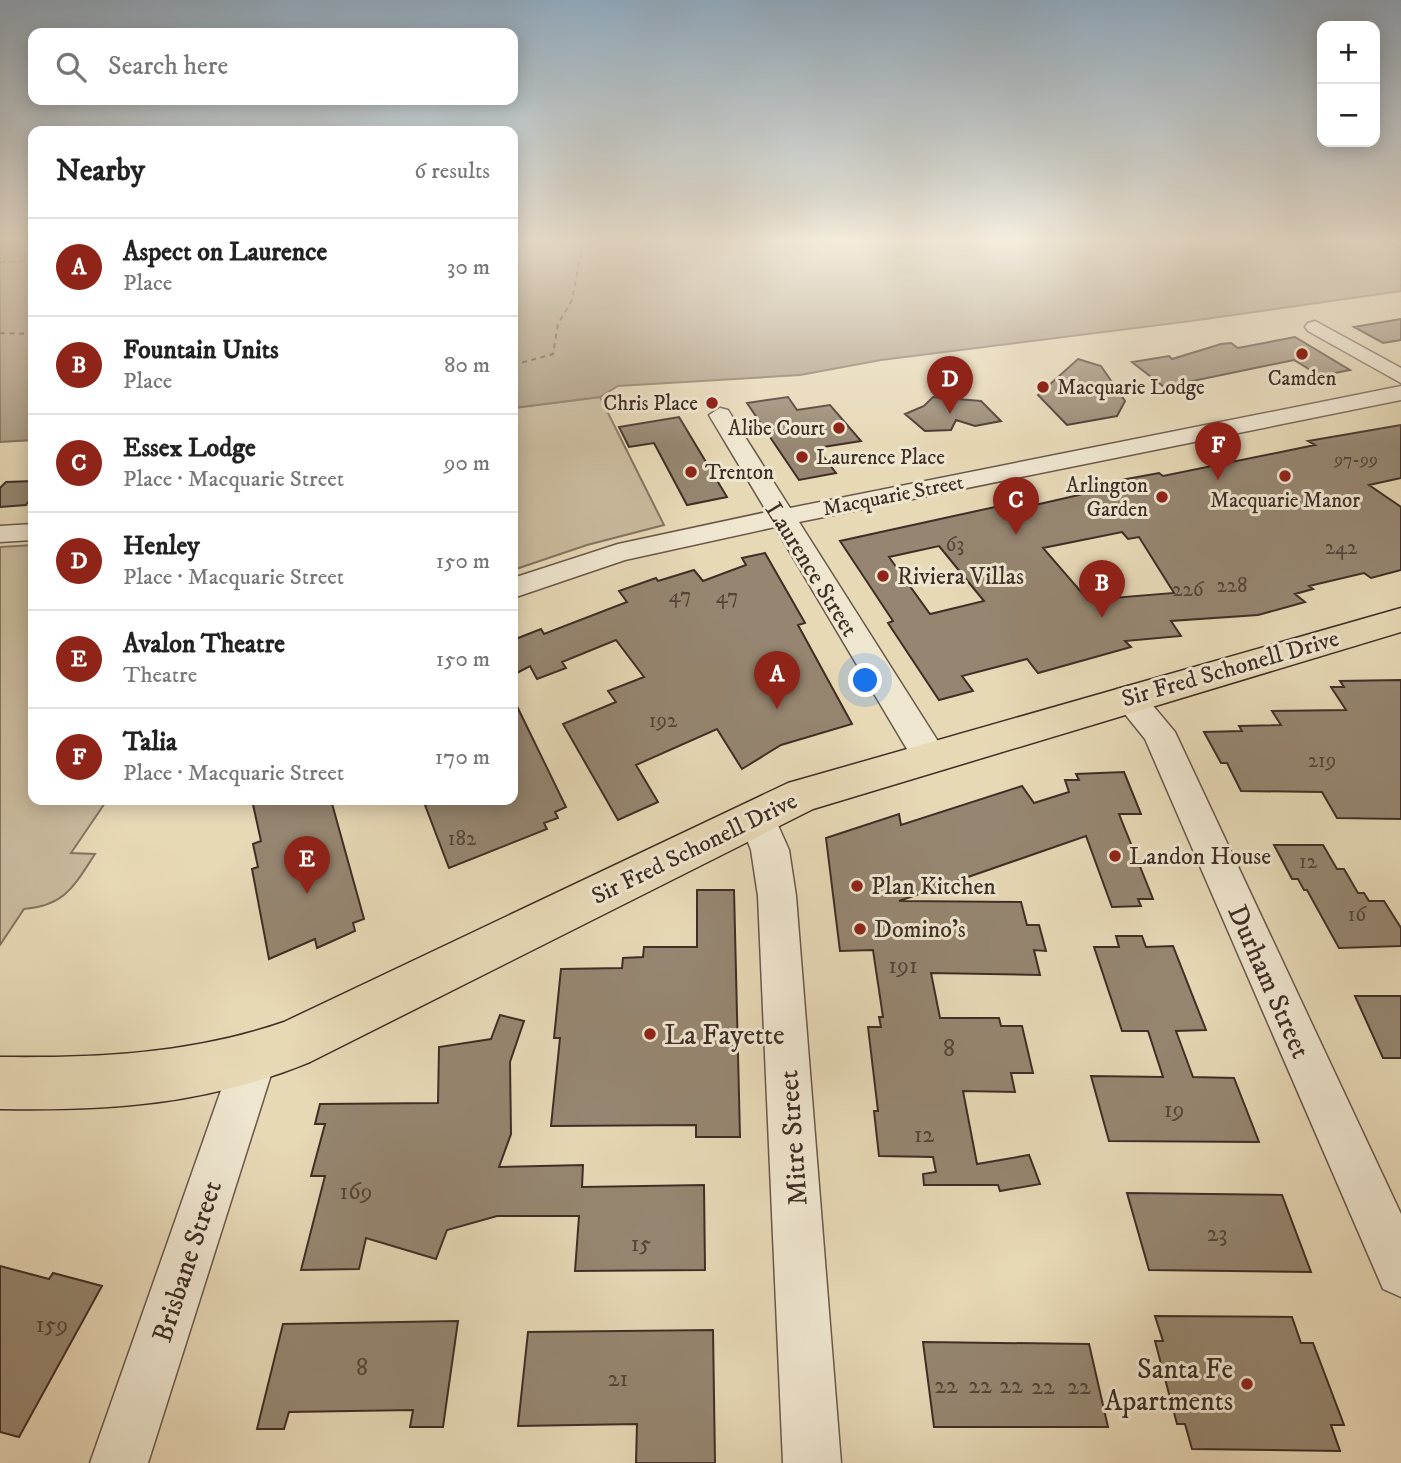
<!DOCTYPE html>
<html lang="en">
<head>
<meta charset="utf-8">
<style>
  :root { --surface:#fff; --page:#f2f2f2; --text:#222; --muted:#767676; --line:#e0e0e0; --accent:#8f2418 }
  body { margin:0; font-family:"IM FELL DW Pica",serif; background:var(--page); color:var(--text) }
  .controls { position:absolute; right:21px; top:21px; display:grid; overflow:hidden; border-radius:14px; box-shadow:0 4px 18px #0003 }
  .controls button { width:63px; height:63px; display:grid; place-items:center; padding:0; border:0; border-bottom:2px solid var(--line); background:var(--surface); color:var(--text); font:35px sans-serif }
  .you { position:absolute; left:866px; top:681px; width:24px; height:24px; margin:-18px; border:5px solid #fff; border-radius:50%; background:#1a73e8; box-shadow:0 0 0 10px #1a73e833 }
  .badge { display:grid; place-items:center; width:46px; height:46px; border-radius:50%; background:var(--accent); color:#fff; font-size:23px; font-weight:700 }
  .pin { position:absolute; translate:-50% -58px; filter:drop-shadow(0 2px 4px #0008) }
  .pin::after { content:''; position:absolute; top:37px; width:24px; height:21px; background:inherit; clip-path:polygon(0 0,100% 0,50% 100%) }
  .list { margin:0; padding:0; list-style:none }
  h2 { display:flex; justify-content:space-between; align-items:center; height:91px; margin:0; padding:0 28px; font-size:30px }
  h2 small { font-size:23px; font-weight:400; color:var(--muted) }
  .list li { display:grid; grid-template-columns:46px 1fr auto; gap:21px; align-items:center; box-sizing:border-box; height:98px; padding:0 28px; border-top:2px solid var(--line) }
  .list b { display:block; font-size:26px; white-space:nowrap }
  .list p { margin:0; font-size:23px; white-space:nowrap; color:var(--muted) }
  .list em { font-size:23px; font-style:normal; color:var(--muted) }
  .icon { flex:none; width:38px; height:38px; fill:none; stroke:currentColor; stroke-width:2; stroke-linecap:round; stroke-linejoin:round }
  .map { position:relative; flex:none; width:1401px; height:1463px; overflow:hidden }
  .search { position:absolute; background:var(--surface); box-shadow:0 4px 18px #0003; left:28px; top:28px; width:490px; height:77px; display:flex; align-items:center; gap:18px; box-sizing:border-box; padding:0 24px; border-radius:14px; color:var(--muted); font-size:26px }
  .panel { position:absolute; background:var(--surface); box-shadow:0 4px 18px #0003; left:28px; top:126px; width:490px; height:679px; border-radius:14px }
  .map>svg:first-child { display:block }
  .green { fill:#cabb9e; stroke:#847462; stroke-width:2 }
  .water { fill:#ae9e85; stroke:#82715f; stroke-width:2 }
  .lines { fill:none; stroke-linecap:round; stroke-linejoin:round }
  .ferry { stroke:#5b4a3e; stroke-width:2; stroke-dasharray:5 4.5; stroke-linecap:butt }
  .building { fill:#968671; stroke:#3f2e26; stroke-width:2; fill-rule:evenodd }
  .minor-casing { stroke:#69584a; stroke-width:3 }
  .major-casing { stroke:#3f2e26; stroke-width:3 }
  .minor { fill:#efe6d0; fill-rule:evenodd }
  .major { fill:#e7d8b6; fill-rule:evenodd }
  .poi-dot { fill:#8f2418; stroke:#efe6d0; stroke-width:2.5 }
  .labels { text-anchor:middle; stroke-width:6; stroke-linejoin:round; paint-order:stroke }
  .far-number-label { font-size:18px; fill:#554439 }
  .far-poi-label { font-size:21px; fill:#3f2e26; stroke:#efe6d0; text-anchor:start }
  .far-street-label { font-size:21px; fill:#3f2e26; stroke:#efe6d0 }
  .number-label { font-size:21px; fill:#554439 }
  .street-label { font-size:24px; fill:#3f2e26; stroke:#efe6d0 }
  .poi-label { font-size:24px; fill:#3f2e26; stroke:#efe6d0; text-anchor:start }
  .near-number-label { font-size:24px; fill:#554439 }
  .near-street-label { font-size:28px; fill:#3f2e26; stroke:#efe6d0 }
  .near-poi-label { font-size:28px; fill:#3f2e26; stroke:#efe6d0; text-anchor:start }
</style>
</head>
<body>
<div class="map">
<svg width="1401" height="1463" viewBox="0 0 1401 1463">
  <rect width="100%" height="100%" fill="#e7d8b6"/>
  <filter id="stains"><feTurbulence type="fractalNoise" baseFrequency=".00286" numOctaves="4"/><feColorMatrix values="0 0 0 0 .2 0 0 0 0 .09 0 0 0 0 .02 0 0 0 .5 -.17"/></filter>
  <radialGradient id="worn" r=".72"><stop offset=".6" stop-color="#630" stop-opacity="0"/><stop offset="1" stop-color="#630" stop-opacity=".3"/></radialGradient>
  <path class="green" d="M600,397L664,525L587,545L513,570V408Z
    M33,545V800H107L71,853L95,854C74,886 65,906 24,909L0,945V547Z"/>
  <path class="water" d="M0,241H33V440L0,442Z
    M513,241H1401V291L1191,321L881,360L800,375L618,386L600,397L513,408Z"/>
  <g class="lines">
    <path class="ferry" d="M513,247L697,241
      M0,262L33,261
      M0,333L33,334
      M513,365L553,354L558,324L572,300L583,241"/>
  </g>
  <path class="building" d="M1401,319V340L1383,343L1354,327Z
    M1295,337L1350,370L1320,376L1294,360L1164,387L1132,362L1169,356L1172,359L1221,344L1231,343L1238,348Z
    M1078,359L1101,366L1125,401L1117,416L1067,425L1038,395Z
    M788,397L797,410L830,405L861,441L817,448L836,473L799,480L747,403Z
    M933,397L981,401L1001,421L975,426L956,420L951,430L925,431L905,414L924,406Z
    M679,417L727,497L687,505L654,443L629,447L619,427Z
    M1401,425V478L1369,485L1401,507V570L1371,578L1364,573L1309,586L1313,589L1295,594L1305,602L1258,615L1171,621L1181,636L1125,641L1131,647L1038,673L1027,659L962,676L973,691L939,700L888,623L893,621L840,541L1004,505L1009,511L1079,495L1073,490L1099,484L1159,473L1163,476L1315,445L1308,441ZM1122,532L1128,539L1139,537L1174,593L1088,600L1043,548ZM939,546L984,601L930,614L889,557Z
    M33,481V495L26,505L0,507V488L6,482Z
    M765,553L805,623L798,625L852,724L781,745L742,769L717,729L636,765L658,802L618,820L563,724L616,702L608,691L644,677L616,640L562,662L566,668L537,679L530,666L513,675V640L541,629L544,634L627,602L619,591L656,578L658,581L694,570L703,581L746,565L742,558Z
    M1401,680V819L1337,818L1322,792L1241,791L1227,763H1221L1204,732L1242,731L1239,726L1281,725L1272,711L1346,710L1331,687H1344L1340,681Z
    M513,698L566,807L555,812L558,818L544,823L547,829L449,868L425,805L439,800H513Z
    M1124,772L1141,814H1119L1153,899H1138L1141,906L1112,907L1086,836L899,901L1021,902L1027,925H1039L1046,951L1034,950L1040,975L931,973L940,1018H999L1001,1026H1022L1033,1073H1011L1015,1092L963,1091L977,1164L1029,1155L1040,1184L1000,1191L998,1185H924L923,1174L936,1172L933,1157L879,1156L874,1111H878L868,1027H881L879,1017H883L873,950L840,951L826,838L899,814L901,825L1022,786L1034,803L1069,792L1065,780H1079L1076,774Z
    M252,800H331L364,919L353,923L355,931L317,948L315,939L269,959L252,869L258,867L253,844L261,841Z
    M1274,845H1323L1337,869H1344L1358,893H1364L1369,901H1384L1401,928V946L1339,948L1307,890H1304L1298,879H1292Z
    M697,890H734L740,1137H696V1125L551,1126L560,1038H554L561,969L622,968L623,958L643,957L644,947H697Z
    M1116,936H1142L1146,947L1173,946L1206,1030L1176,1031L1193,1077L1234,1078L1259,1142L1109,1141L1091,1076L1163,1077L1148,1031H1122L1094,947H1119Z
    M1355,996H1401V1058H1383Z
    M500,1015L524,1021L510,1062L511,1134L499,1167L583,1165L582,1187L704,1185L705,1270L575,1271L579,1216H497L447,1230L436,1259L366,1238L359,1269L301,1270L325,1176H311L325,1124H315L320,1104L438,1103L439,1047L491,1039Z
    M1127,1193L1282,1195L1311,1272L1149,1270Z
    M0,1266L49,1279L53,1273L102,1286L19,1437L0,1432Z
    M1155,1316L1292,1317L1301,1343H1313L1344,1425H1331L1340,1451L1192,1449L1185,1424H1177L1155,1341H1163Z
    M458,1321L443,1427H410L413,1410L289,1412L284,1429H257L283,1324Z
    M713,1330L715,1463H636L637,1424L518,1426L528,1332Z
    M923,1342L1089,1344L1108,1427H934Z"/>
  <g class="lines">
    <defs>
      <path id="minor" d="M1315,321L1401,368V383L1308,331L1305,327L1308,323Z
        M1401,386V400L799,522L941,746L946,756L941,766L929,770L917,766L775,527L625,560L513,598V578L618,544L767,512L709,415L720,408L728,410L790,508Z
        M33,524V540L0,542V526Z
        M1128,686L1139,689L1175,732L1401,1214V1297L1383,1289L1145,739L1112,698L1117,689Z
        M756,801L769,805L789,850L796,896L841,1463H783L758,896L751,850L738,816L743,805Z
        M254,1037L270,1043L276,1059L148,1463H90L232,1059L238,1043Z"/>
      <path id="major" d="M1401,608V632L813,809L310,1062C206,1105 111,1111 0,1109V1057C98,1058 190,1054 284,1022L788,783Z"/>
    </defs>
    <use href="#minor" class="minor-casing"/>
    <use href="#major" class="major-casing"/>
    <use href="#minor" class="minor"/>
    <use href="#major" class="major"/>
  </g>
  <linearGradient id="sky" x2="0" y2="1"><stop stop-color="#91abc0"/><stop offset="0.54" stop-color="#f4edde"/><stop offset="1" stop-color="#f4edde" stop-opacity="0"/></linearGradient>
  <rect width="1401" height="446" fill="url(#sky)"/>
  <g class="poi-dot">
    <circle cx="1302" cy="354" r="7"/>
    <circle cx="1043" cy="387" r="7"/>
    <circle cx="712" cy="403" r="7"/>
    <circle cx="839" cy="428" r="7"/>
    <circle cx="802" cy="457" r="7"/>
    <circle cx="691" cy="472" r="7"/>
    <circle cx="1285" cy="476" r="7"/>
    <circle cx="1162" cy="497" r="7"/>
    <circle cx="883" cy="576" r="7"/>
    <circle cx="1115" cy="856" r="7"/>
    <circle cx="857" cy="886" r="7"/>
    <circle cx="860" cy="929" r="7"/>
    <circle cx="650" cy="1034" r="7"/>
    <circle cx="1247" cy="1384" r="7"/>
  </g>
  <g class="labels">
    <g class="far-number-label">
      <text x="1356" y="465">97-99</text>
    </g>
    <g class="far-poi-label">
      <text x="1302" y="385" text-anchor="middle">Camden</text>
      <text x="1057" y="394">Macquarie Lodge</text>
      <text x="698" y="410" text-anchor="end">Chris Place</text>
      <text x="825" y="435" text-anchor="end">Alibe Court</text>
      <text x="816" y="464">Laurence Place</text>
      <text x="705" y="479">Trenton</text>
      <text x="1148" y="492" text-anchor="end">Arlington<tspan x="1148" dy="24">Garden</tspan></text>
      <text x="1285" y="507" text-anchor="middle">Macquarie Manor</text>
    </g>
    <g class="far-street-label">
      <text transform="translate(893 495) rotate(-11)" y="7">Macquarie Street</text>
    </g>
    <g class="number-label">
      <text x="955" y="551">63</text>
      <text x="1341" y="554">242</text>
      <text x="1232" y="592">228</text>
      <text x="1188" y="596">226</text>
      <text x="680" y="602">47</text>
      <text x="727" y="603">47</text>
      <text x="663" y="727">192</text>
      <text x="1322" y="767">219</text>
      <text x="462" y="845">182</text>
      <text x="1308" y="868">12</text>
      <text x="1357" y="921">16</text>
    </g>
    <g class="street-label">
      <text transform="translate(812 569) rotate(58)" y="8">Laurence Street</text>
      <text transform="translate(1230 668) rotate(-16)" y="8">Sir Fred Schonell Drive</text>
      <text transform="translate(694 848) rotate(-26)" y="8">Sir Fred Schonell Drive</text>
    </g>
    <g class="poi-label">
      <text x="897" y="584">Riviera Villas</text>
      <text x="1129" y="864">Landon House</text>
      <text x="871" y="894">Plan Kitchen</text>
      <text x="874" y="937">Domino's</text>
    </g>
    <g class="near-number-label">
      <text x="903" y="973">191</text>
      <text x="949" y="1056">8</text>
      <text x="1174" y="1117">19</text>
      <text x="924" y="1142">12</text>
      <text x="356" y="1199">169</text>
      <text x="1217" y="1241">23</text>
      <text x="641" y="1251">15</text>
      <text x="52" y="1332">159</text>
      <text x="362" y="1375">8</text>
      <text x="618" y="1386">21</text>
      <text x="946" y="1393">22</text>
      <text x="980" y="1393">22</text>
      <text x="1011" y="1393">22</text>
      <text x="1043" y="1394">22</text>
      <text x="1079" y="1394">22</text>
    </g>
    <g class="near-street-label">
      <text transform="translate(1270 981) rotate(66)" y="10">Durham Street</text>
      <text transform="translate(792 1138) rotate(-94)" y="10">Mitre Street</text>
      <text transform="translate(186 1261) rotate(-72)" y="10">Brisbane Street</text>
    </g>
    <g class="near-poi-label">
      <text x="664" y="1044">La Fayette</text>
      <text x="1233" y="1378" text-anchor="end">Santa Fe<tspan x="1233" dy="32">Apartments</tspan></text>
    </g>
  </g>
  <rect width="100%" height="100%" filter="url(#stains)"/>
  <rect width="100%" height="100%" fill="url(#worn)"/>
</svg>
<div class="controls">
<button>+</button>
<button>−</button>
</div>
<div class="you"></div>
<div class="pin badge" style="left:777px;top:709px">A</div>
<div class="pin badge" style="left:1102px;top:618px">B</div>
<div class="pin badge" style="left:1016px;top:535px">C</div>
<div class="pin badge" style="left:950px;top:414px">D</div>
<div class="pin badge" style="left:307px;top:894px">E</div>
<div class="pin badge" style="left:1218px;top:480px">F</div>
<div class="search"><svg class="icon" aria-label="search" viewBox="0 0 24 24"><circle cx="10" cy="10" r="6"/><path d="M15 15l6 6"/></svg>Search here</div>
<section class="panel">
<h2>Nearby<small>6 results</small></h2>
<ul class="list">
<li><span class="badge">A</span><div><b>Aspect on Laurence</b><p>Place</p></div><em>30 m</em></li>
<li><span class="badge">B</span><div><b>Fountain Units</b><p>Place</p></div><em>80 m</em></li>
<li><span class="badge">C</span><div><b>Essex Lodge</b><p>Place · Macquarie Street</p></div><em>90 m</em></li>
<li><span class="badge">D</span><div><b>Henley</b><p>Place · Macquarie Street</p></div><em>150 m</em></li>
<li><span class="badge">E</span><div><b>Avalon Theatre</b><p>Theatre</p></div><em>150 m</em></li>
<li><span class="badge">F</span><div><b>Talia</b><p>Place · Macquarie Street</p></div><em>170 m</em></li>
</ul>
</section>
</div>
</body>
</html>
